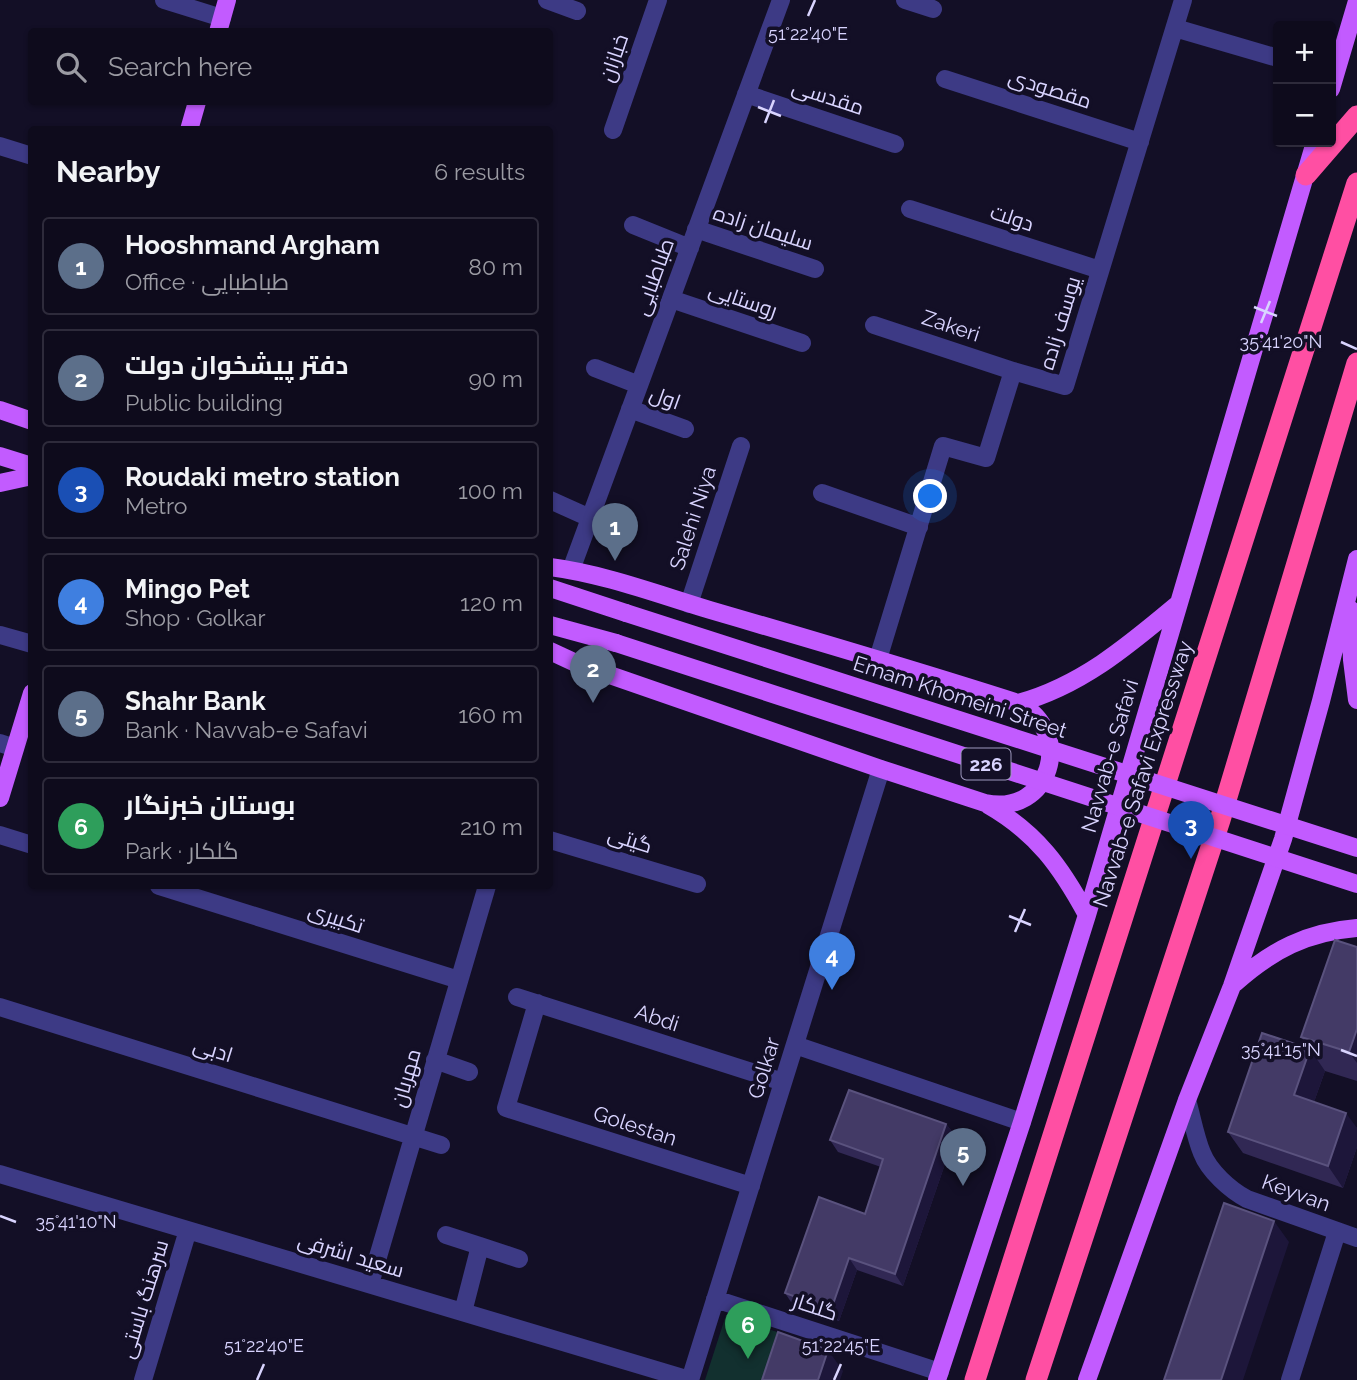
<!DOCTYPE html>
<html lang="en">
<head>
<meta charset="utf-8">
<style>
  :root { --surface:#0e0b1c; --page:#171425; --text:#f1f3f6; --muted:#9b9ba3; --line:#2e2b3b; --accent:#0b8043 }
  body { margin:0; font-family:Raleway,Cairo,sans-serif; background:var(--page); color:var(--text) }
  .controls { position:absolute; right:21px; top:21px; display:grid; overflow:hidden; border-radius:7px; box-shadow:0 2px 5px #0004 }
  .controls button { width:63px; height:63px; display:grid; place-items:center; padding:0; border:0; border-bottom:2px solid var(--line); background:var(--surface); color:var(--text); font:35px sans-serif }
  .you { position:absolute; left:931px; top:497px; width:24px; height:24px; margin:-18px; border:5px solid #fff; border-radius:50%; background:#1a73e8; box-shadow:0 0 0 10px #1a73e833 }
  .badge { display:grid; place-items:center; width:46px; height:46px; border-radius:50%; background:var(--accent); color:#fff; font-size:23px; font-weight:700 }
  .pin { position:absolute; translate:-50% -58px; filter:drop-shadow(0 2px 4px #0008) }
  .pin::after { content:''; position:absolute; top:37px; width:24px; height:21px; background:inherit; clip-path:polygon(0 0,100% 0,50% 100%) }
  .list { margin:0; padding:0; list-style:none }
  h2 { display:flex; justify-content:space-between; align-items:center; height:91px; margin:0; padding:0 28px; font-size:30px }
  h2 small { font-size:23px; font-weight:400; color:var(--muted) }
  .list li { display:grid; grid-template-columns:46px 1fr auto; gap:21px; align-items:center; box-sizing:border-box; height:98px; margin:0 14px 14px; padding:0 14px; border:2px solid var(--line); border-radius:7px }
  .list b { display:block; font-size:26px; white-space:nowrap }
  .list p { margin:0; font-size:23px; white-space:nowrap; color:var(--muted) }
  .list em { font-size:23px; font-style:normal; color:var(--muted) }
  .icon { flex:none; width:38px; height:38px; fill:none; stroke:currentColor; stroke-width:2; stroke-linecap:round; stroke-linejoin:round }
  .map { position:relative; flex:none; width:1357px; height:1380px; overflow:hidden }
  .search { position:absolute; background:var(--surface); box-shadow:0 2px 5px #0004; left:28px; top:28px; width:525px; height:77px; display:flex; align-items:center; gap:18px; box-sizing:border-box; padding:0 24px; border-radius:7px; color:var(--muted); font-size:26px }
  .panel { position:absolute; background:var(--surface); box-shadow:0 2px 5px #0004; left:28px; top:126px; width:525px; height:763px; border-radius:7px }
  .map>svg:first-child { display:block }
  .green { fill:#12302f }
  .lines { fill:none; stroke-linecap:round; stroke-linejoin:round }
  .minor { stroke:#3d3a85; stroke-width:18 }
  .major { stroke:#c25bff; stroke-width:18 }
  .highway { stroke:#ff4fa3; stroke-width:21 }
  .major-bridge { stroke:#c25bff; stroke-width:18 }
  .wall { fill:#312854 }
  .shaded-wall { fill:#1d163a }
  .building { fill:#433a66; stroke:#5a527e; stroke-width:2 }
  .ticks { fill:none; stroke:#d9d4ff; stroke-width:2.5 }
  .labels { text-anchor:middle; stroke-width:7; stroke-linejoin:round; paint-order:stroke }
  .shield { fill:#130f26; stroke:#9e99be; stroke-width:2 }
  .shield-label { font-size:19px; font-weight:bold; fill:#d9d4ff }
  .street-label { font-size:21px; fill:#d9d4ff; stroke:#130f26 }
  .ticks-label { font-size:18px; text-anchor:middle; fill:#d9d4ff; stroke:#130f26; stroke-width:7; stroke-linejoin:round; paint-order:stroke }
</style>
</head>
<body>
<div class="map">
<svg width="1357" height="1380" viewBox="0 0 1357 1380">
  <rect width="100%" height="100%" fill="#130f26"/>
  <path class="green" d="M726,1315L792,1337L778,1380H705Z"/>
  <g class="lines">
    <path class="minor" d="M164,0L222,18
      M547,0L577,11
      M905,0L933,9
      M1175,28L1278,58
      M945,79L1140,142
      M746,94L895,144
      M613,130L658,0
      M0,146L32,156
      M910,209L1100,270
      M633,225L690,248
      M696,229L815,269
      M671,299L802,343
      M874,325L1013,371
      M595,368L639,385
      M630,409L685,429
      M822,493L919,527
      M550,500L590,518
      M571,570L781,0
      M689,604L741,446
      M0,635L32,644
      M878,659L943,446L986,458L1013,371L1065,386L1183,0
      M0,743L15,748
      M0,835L32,845
      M550,840L697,884
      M159,886L459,980
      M517,997L783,1082
      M537,1003L506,1108L751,1186
      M0,1007L441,1145
      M795,1045L1022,1122
      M435,1060L469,1072
      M1187,1100C1192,1117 1195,1136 1202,1153C1209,1171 1230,1190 1247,1199L1357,1238
      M0,1174L690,1380
      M446,1235L480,1246
      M370,1284L487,886
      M715,1299L940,1372
      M463,1312L480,1246L519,1259
      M143,1380L188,1230
      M690,1380L881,769
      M1290,1380L1337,1232"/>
    <path class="major" d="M218,32L227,0
      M1331,89L1357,1
      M189,130L197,102
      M0,410L32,421
      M0,456L32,466
      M0,483L32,476
      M550,567C604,574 657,594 710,610C813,640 915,670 1018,703C1076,733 1050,817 985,803L881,769L578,664L550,651
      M550,588L626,613
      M1350,609L1352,660L1357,700
      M550,625L616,643
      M1018,703C1081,686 1129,645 1178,604
      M0,798L32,693
      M988,805C1037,833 1061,867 1087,915
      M1235,983C1272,950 1307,932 1357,928
      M937,1380L1022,1122L1087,915L1315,142
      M1087,1380L1187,1100L1232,986L1283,839L1321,701L1357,559"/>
    <path class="highway" d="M1306,175L1357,116
      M975,1380L1357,183
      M1036,1380L1220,820L1357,363"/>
    <path class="major-bridge" d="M626,613L1357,848
      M616,643L1357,884"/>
  </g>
  <path class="wall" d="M1357,947V1081L1325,1071L1314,1102L1357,1128V1147L1343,1188L1243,1153L1228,1132L1310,1049L1301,1037Z
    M946,1124L955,1135L903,1286L857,1270L839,1321L793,1305L785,1293L865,1214L881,1167L838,1152L830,1140Z"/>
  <path class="shaded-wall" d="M1357,1029V1063L1349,1052Z
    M1310,1049L1325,1071L1309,1116L1294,1095Z
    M1346,1113L1357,1128V1147L1343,1188L1328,1166Z
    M946,1124L955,1135L903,1286L895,1274Z
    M1274,1221L1289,1242L1243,1380H1221Z
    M849,1258L857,1270L839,1321L831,1310Z
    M828,1350L843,1371L840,1380H818Z"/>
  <path class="building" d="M1335,940L1357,947V1029L1349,1052L1301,1037Z
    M1262,1033L1310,1049L1294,1095L1346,1113L1328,1166L1228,1132Z
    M849,1090L946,1124L895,1274L849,1258L831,1310L785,1293L819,1197L865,1214L883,1159L830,1140Z
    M1224,1203L1274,1221L1221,1380H1164Z
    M778,1332L828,1350L818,1380H762Z"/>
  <path class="ticks" d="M808,16L815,0M758,107L781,116M765,123L774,100M1254,307L1277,316M1261,323L1270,301M1341,342L1357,349M1009,916L1031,925M1015,932L1025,909M1341,1050L1357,1056M0,1216L16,1222M257,1380L264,1364M834,1380L841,1364"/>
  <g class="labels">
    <rect class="shield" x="961.5" y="748.5" width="49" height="31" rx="5"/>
    <g class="shield-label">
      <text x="986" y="771">226</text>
    </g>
    <g class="street-label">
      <text transform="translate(614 58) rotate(-71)" y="7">خبازان</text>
      <text transform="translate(1050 89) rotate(18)" y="7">مقصودی</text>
      <text transform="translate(828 97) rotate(18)" y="7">مقدسی</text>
      <text transform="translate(1012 218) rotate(18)" y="7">دولت</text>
      <text transform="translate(763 228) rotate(18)" y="7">سلیمان زاده</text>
      <text transform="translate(654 277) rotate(-70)" y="7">طباطبایی</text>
      <text transform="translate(743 300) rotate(19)" y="7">روستایی</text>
      <text transform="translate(1060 323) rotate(-73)" y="7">یوسف زاده</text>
      <text transform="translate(951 326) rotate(18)" y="7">Zakeri</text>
      <text transform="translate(665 398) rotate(20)" y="7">اول</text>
      <text transform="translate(693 518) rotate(-72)" y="7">Salehi Niya</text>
      <text transform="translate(960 697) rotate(18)" y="7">Emam Khomeini Street</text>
      <text transform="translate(1110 756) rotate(-74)" y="7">Navvab-e Safavi</text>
      <text transform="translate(1143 774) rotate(-72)" y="7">Navvab-e Safavi Expressway</text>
      <text transform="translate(630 840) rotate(17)" y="7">گیتی</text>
      <text transform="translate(336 918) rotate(18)" y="7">تکبیری</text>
      <text transform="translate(657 1018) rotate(18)" y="7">Abdi</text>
      <text transform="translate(213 1050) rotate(17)" y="7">ادبی</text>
      <text transform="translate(764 1068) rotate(-73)" y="7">Golkar</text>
      <text transform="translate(406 1078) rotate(-74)" y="7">مهربان</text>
      <text transform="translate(635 1126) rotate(18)" y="7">Golestan</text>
      <text transform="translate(1296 1193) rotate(20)" y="7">Keyvan</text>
      <text transform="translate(351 1255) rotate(17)" y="7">سعید اشرفی</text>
      <text transform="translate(144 1299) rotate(-73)" y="7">سرهنگ باستی</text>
      <text transform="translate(815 1307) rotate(18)" y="7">گلکار</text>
    </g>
  </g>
  <g class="ticks-label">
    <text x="808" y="40">51°22'40"E</text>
    <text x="1281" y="348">35°41'20"N</text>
    <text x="1281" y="1056">35°41'15"N</text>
    <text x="76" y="1228">35°41'10"N</text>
    <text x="264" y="1352">51°22'40"E</text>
    <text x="841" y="1352">51°22'45"E</text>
  </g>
</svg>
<div class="controls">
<button>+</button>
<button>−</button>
</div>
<div class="you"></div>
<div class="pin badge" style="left:615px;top:561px;background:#5c6f8a">1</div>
<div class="pin badge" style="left:593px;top:703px;background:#5c6f8a">2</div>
<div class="pin badge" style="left:1191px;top:859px;background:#1a4fb4">3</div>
<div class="pin badge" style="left:832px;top:990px;background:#3f7fe0">4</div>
<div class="pin badge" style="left:963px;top:1186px;background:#5c6f8a">5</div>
<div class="pin badge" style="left:748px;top:1359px;background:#2e9e5b">6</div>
<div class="search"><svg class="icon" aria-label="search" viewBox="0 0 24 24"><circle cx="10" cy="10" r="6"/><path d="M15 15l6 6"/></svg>Search here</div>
<section class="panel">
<h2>Nearby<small>6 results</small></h2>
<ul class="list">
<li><span class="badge" style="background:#5c6f8a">1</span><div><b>Hooshmand Argham</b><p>Office · طباطبایی</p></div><em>80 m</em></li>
<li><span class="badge" style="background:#5c6f8a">2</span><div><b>دفتر پیشخوان دولت</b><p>Public building</p></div><em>90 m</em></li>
<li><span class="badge" style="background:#1a4fb4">3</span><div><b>Roudaki metro station</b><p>Metro</p></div><em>100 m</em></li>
<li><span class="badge" style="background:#3f7fe0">4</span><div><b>Mingo Pet</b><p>Shop · Golkar</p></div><em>120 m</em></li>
<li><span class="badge" style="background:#5c6f8a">5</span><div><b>Shahr Bank</b><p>Bank · Navvab-e Safavi</p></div><em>160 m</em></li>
<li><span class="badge" style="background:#2e9e5b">6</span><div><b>بوستان خبرنگار</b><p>Park · گلکار</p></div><em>210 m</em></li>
</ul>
</section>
</div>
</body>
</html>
